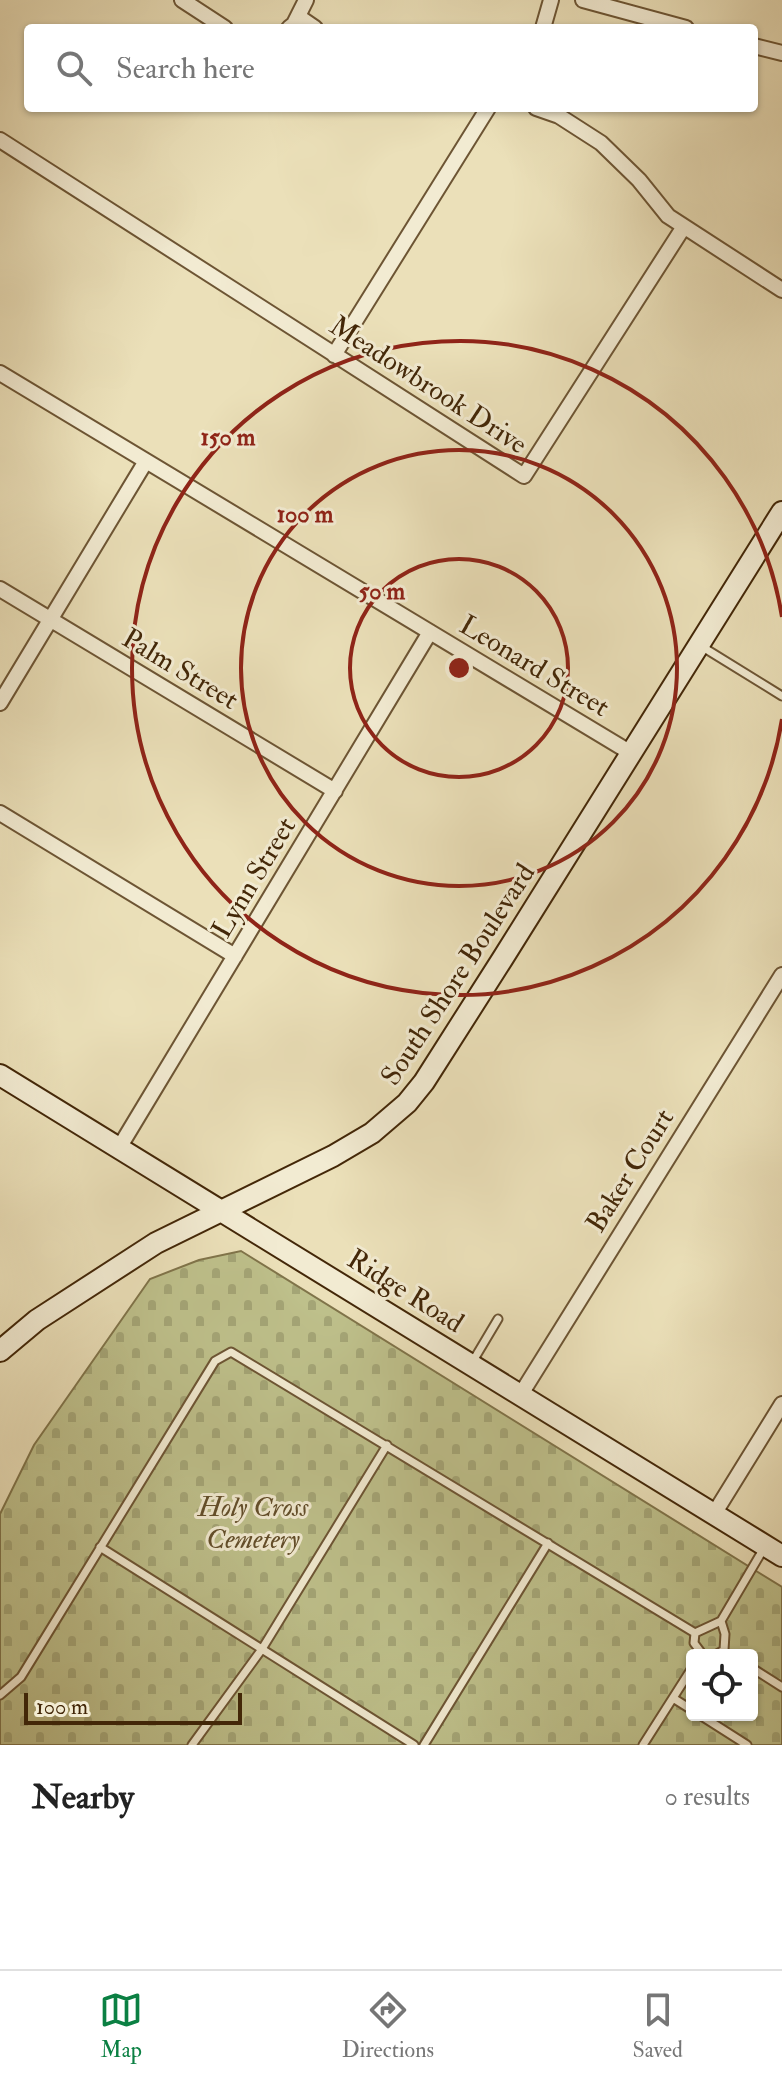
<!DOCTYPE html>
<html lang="en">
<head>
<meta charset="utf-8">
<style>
  :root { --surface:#fff; --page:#f6f6f6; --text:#222; --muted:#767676; --line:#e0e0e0; --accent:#0b8043 }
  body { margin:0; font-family:"IM FELL Double Pica",serif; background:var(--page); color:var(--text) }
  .controls { position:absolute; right:24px; bottom:24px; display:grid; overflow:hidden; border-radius:8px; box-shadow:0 2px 6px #0004 }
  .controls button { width:72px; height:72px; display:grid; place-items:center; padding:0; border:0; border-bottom:2px solid var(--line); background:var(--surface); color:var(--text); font:40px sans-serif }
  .scale { position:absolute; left:24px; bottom:20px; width:218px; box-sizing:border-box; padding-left:8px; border:4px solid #432708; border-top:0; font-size:22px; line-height:28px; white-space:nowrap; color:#432708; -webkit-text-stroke:6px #f2ebd2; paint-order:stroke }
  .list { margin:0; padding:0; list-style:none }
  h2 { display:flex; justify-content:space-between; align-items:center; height:104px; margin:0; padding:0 32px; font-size:34px }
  h2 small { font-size:26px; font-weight:400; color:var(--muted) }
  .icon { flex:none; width:44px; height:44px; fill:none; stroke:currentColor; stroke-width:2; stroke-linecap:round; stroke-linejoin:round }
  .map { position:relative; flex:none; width:782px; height:1745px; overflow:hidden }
  .search { position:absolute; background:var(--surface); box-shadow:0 2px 6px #0004; left:24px; right:24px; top:24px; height:88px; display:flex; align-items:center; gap:20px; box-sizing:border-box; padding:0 28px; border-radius:8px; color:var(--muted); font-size:30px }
  .sheet { height:224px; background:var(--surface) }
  nav { display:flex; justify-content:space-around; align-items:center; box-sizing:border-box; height:112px; border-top:2px solid var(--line); background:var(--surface); font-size:22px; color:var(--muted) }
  nav a { display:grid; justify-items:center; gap:4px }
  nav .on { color:var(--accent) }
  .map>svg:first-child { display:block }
  .cemetery { fill:url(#cemetery-stones); stroke:#80744a; stroke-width:2; fill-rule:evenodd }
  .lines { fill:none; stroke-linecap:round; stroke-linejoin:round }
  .lane-casing { stroke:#6d5534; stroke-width:11 }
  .street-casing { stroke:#6d5534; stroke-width:18 }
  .secondary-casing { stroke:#432708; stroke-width:24 }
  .lane { stroke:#f2ebd2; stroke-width:7 }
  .street { stroke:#f2ebd2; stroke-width:14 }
  .secondary { stroke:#f2ebd2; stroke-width:20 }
  .ring { fill:none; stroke:#8f2418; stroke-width:4 }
  .labels { text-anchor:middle; stroke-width:6; stroke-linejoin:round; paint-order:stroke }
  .street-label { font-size:28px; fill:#432708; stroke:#f2ebd2 }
  .park-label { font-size:28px; font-style:italic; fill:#624d29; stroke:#f2ebd2 }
  .centre { fill:#8f2418; stroke:#f2ebd2; stroke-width:4 }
  .ring-label { font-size:24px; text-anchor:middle; font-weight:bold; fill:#8f2418; stroke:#f2ebd2; stroke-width:6; stroke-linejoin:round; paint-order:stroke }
</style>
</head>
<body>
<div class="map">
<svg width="782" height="1745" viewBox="0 0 782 1745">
  <defs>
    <pattern id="cemetery-stones" width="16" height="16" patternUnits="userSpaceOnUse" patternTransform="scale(2)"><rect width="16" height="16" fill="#bec08b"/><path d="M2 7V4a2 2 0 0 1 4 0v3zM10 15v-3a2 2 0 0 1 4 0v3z" fill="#a4a576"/></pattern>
  </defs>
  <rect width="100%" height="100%" fill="#ebe0b9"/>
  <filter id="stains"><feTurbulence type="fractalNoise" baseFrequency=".0025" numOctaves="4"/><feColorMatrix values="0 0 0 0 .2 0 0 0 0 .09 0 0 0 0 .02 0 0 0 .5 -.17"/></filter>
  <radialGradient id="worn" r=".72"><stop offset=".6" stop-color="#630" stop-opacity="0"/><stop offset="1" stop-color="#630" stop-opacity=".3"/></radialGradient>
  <path class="cemetery" d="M241,1251L782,1587V1745H0V1514L34,1445L150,1279L199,1260ZM692,1655H752V1715H692Z"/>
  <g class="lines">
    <defs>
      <path id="lane" d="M701,646L782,696
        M473,1361L498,1319
        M100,1547L414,1745
        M703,1655L694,1643L695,1633L721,1621L764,1548
        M715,1655L724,1650L725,1634L721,1621
        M752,1668L782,1687
        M0,1695L21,1677L215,1361L231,1352L695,1633
        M673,1698L692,1710
        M700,1715L747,1745
        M192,1745L262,1649L387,1445
        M424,1745L548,1543
        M643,1745L692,1668"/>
      <path id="street" d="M182,0L225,28
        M583,0L686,28
        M299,17L315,28
        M289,28L294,24L306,0
        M543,28L551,0
        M754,46L782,53
        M536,108L559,116L601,143L639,180L668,216L782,290
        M0,140L524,476L683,228
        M334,355L488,108
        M0,373L631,753
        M0,589L335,791
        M0,703L146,461
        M0,813L235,956
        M119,1148L430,632
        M521,1394L782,975
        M714,1514L782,1404"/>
      <path id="secondary" d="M0,1075L782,1556
        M0,1351L37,1320L156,1243L333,1156L372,1133L407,1103L424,1082L503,958L782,512"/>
    </defs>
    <use href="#lane" class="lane-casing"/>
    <use href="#street" class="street-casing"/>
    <use href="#secondary" class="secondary-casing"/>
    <use href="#lane" class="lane"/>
    <use href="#street" class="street"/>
    <use href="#secondary" class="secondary"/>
  </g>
  <g class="ring">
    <circle cx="459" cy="668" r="109"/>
    <circle cx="459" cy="668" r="218"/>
    <path d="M782 719A327 327 0 1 1 782 617"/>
  </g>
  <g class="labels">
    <g class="street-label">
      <text transform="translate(429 384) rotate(33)" y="10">Meadowbrook Drive</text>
      <text transform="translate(535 665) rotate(31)" y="10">Leonard Street</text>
      <text transform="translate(181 668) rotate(31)" y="10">Palm Street</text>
      <text transform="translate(253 877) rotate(-59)" y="10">Lynn Street</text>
      <text transform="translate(457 974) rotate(-57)" y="10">South Shore Boulevard</text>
      <text transform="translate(629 1170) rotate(-58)" y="10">Baker Court</text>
      <text transform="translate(406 1290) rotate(32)" y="10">Ridge Road</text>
    </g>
    <g class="park-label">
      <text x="253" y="1516">Holy Cross<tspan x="253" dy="32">Cemetery</tspan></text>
    </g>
  </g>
  <circle cx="459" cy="668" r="12" class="centre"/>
  <g class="ring-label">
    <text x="228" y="445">150 m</text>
    <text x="305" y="522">100 m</text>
    <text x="382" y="599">50 m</text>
  </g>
  <rect width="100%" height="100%" filter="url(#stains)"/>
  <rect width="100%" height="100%" fill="url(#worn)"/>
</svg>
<div class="controls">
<button><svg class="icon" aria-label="locate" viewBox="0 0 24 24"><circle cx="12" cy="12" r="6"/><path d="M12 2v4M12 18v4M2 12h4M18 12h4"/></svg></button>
</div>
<div class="scale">100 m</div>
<div class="search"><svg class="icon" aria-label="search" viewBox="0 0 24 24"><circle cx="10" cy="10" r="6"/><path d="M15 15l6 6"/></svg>Search here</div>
</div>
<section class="sheet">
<h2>Nearby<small>0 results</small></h2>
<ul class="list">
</ul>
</section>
<nav>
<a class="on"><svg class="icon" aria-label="map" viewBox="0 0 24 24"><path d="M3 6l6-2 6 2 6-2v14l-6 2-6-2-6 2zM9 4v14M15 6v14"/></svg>Map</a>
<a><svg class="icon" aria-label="directions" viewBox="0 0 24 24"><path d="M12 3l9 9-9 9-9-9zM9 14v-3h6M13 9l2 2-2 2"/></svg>Directions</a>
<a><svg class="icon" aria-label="saved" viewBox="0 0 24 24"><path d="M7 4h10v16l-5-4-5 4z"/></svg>Saved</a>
</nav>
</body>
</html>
